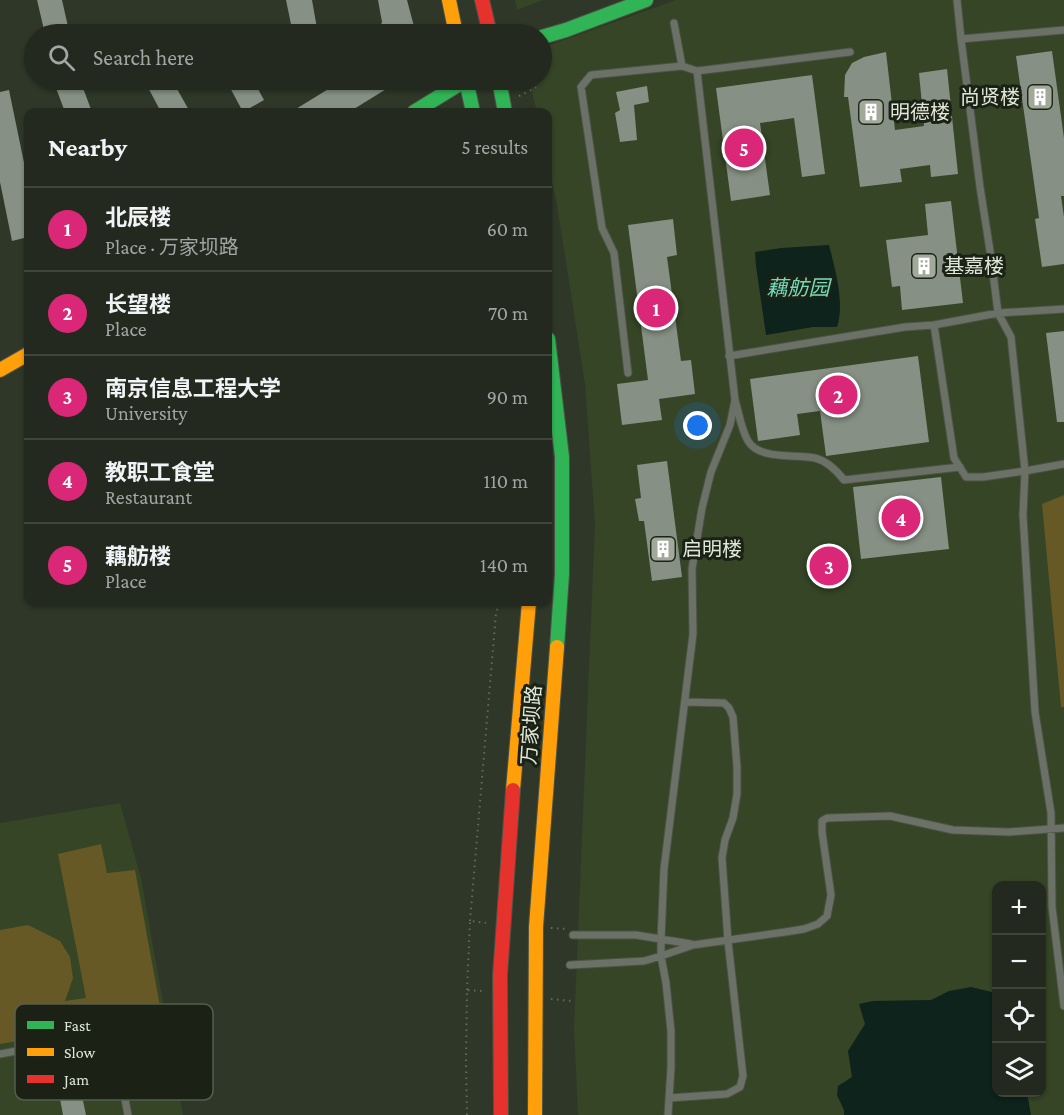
<!DOCTYPE html>
<html lang="en">
<head>
<meta charset="utf-8">
<style>
  :root { --surface:#23291e; --page:#2b3127; --text:#f1f3f6; --muted:#a3a6a4; --line:#40453c; --accent:#db2777 }
  body { margin:0; font-family:"Crimson Pro","Noto Sans SC",serif; background:var(--page); color:var(--text) }
  .controls { position:absolute; right:18px; bottom:18px; display:grid; overflow:hidden; border-radius:12px; box-shadow:0 2px 4px #0004 }
  .controls button { width:54px; height:54px; display:grid; place-items:center; padding:0; border:0; border-bottom:2px solid var(--line); background:var(--surface); color:var(--text); font:30px sans-serif }
  .you { position:absolute; left:698px; top:426px; width:21px; height:21px; margin:-15px; border:4px solid #fff; border-radius:50%; background:#1a73e8; box-shadow:0 0 0 9px #1a73e833 }
  .badge { display:grid; place-items:center; width:39px; height:39px; border-radius:50%; background:var(--accent); color:#fff; font-size:20px; font-weight:700 }
  .pin { position:absolute; translate:-50% -50%; border:3px solid #fff; box-shadow:0 2px 6px #0006 }
  .list { margin:0; padding:0; list-style:none }
  h2 { display:flex; justify-content:space-between; align-items:center; height:78px; margin:0; padding:0 24px; font-size:26px }
  h2 small { font-size:20px; font-weight:400; color:var(--muted) }
  .list li { display:grid; grid-template-columns:39px 1fr auto; gap:18px; align-items:center; box-sizing:border-box; height:84px; padding:0 24px; border-top:2px solid var(--line) }
  .list b { display:block; font-size:22px; white-space:nowrap }
  .list p { margin:0; font-size:20px; white-space:nowrap; color:var(--muted) }
  .list em { font-size:20px; font-style:normal; color:var(--muted) }
  .icon { flex:none; width:33px; height:33px; fill:none; stroke:currentColor; stroke-width:2; stroke-linecap:round; stroke-linejoin:round }
  .map { position:relative; flex:none; width:1064px; height:1115px; overflow:hidden }
  .search { position:absolute; background:var(--surface); box-shadow:0 2px 4px #0004; left:24px; top:24px; width:528px; height:66px; display:flex; align-items:center; gap:15px; box-sizing:border-box; padding:0 21px; border-radius:33px; color:var(--muted); font-size:22px }
  .panel { position:absolute; background:var(--surface); box-shadow:0 2px 4px #0004; left:24px; top:108px; width:528px; height:498px; border-radius:12px }
  .map>svg:first-child { display:block }
  .built { fill:#354526; fill-rule:evenodd }
  .green { fill:#675925 }
  .water { fill:#0d231b }
  .building { fill:#869084 }
  .lines { fill:none; stroke-linecap:round; stroke-linejoin:round }
  .lane-casing { stroke:#4c5245; stroke-width:9 }
  .fast-casing { stroke:#4c5245; stroke-width:16 }
  .slow-casing { stroke:#4c5245; stroke-width:16 }
  .jam-casing { stroke:#4c5245; stroke-width:16 }
  .path { stroke:#656b61; stroke-width:2; stroke-dasharray:1.5 4.5; stroke-linecap:butt }
  .lane { stroke:#6b7166; stroke-width:7 }
  .fast { stroke:#30b455; stroke-width:14 }
  .slow { stroke:#ff9f0a; stroke-width:14 }
  .jam { stroke:#e5322d; stroke-width:14 }
  .labels { text-anchor:middle; stroke-width:6; stroke-linejoin:round; paint-order:stroke }
  .poi-label { font-size:20px; fill:#dfe8d8; stroke:#1b2115; text-anchor:start }
  .street-label { font-size:20px; fill:#dfe8d8; stroke:#1b2115 }
  .water-label { font-size:21px; font-style:italic; fill:#72dcba; stroke:#1b2115 }
  .key { fill:#1b2115; stroke:#565d50; stroke-width:1.5 }
  .key-label { font-size:16px; fill:#dfe8d8 }
</style>
</head>
<body>
<div class="map">
<svg width="1064" height="1115" viewBox="0 0 1064 1115">
  <rect width="100%" height="100%" fill="#2f3728"/>
  <path class="built" d="M515,0H543L517,10Z
    M676,0H1064V1115H578L574,1029L595,525L585,384L557,205L548,163V112H537L529,80H542V48ZM996,886H1042V1092H996Z
    M120,803L141,878L183,1115H0V823Z"/>
  <path class="green" d="M1064,495V707H1061L1042,504Z
    M101,844L107,873L135,870L162,1017L0,1044V930L28,925L60,941L70,957L73,978L65,1001L86,998L58,854Z"/>
  <path class="water" d="M829,245C835,269 845,303 837,327H813L766,335L756,266L755,252L781,248Z
    M971,987L996,993V1092L1027,1093L1031,1115H844V1110L837,1095L838,1086L852,1077L848,1051L865,1024L859,1004L873,1001L931,1000L949,991Z"/>
  <path class="building" d="M37,0H62L69,31L54,34H45Z
    M286,0H312L318,34H293Z
    M378,0H407L416,34H377L382,22Z
    M1052,51L1064,138V196H1061L1064,217V264L1042,267L1035,219L1039,218L1016,56Z
    M886,52L895,130L924,126L919,73L947,69L958,174L931,177L930,165L900,169L902,182L860,187L848,97H844L845,75L852,63L864,57Z
    M812,75L825,174L802,177L794,118L760,123L770,195L731,201L716,88Z
    M53,80H80L92,112H65Z
    M144,80H172L190,112H161Z
    M226,80H253L264,100L243,112Z
    M343,80H401L349,112H291Z
    M647,86L649,102L634,105L637,140L620,142L615,113L620,110L616,92Z
    M9,90L28,182V237L12,241L0,182V92Z
    M951,201L963,303L902,310L900,286L892,287L886,240L928,235L925,204Z
    M673,219L677,255L667,257L681,361L691,360L695,394L659,399L662,420L622,425L617,384L648,380L628,225Z
    M1064,331V422H1057L1046,333Z
    M918,356L929,442L826,456L820,411L797,414L800,435L758,441L750,379Z
    M667,461L682,577L652,581L644,521H639L635,499L641,498L637,465Z
    M941,477L949,549L861,559L853,487Z
    M87,1048L90,1068L77,1072L86,1115H63L52,1055Z"/>
  <g class="lines">
    <defs>
      <path id="lane" d="M957,0L961,39L980,187L991,257L998,313L1011,337L1025,471L1023,515L1035,712L1051,813L1052,907L1064,1006
        M674,23L682,66L697,71L735,400C739,413 741,429 748,441C759,460 796,454 815,458C827,461 837,471 844,480L960,467
        M961,39L1064,30
        M697,71L850,52
        M934,325L954,458L966,477H983L1025,471L1064,464
        M729,356L905,327L934,325L998,313L1064,309
        M628,373L614,253L602,228L581,87L591,75L682,66
        M573,935H636L691,944
        M570,965L644,961L661,956L693,945L785,932L804,929L818,924L827,916L831,895L822,832V821L827,818L890,816L953,830L1009,832L1064,828
        M0,1054L101,1035L114,1042L128,1115
        M669,1098L727,1094L740,1087L743,1076L728,941L722,858L725,840L733,818L737,794V767L733,717L729,708L724,703L685,702
        M668,1115L671,1068V1031L666,983L661,956V940L664,869L693,634L692,569L702,508L711,472L730,425L735,400"/>
      <path id="fast" d="M542,37L566,30L646,0
        M499,80L505,112
        M414,112L466,80L473,112
        M548,339L562,457V574L557,647"/>
      <path id="slow" d="M449,0L456,34
        M0,370L28,354
        M513,790L529,602
        M535,1115L536,927L557,647"/>
      <path id="jam" d="M482,0L490,34
        M501,1115L500,976L513,790"/>
    </defs>
    <use href="#lane" class="lane-casing"/>
    <use href="#fast" class="fast-casing"/>
    <use href="#slow" class="slow-casing"/>
    <use href="#jam" class="jam-casing"/>
    <path class="path" d="M510,34L525,29L526,31
      M519,96L537,87L535,80
      M470,921L496,613L500,602
      M551,928L567,929
      M467,990L470,921L486,923
      M551,999L572,1001
      M467,1115L466,1063L467,990L483,991"/>
    <use href="#lane" class="lane"/>
    <use href="#fast" class="fast"/>
    <use href="#slow" class="slow"/>
    <use href="#jam" class="jam"/>
  </g>
  <defs>
    <symbol id="building-square" viewBox="-11 -11 22 22"><rect x="-9" y="-9" width="18" height="18" rx="4" fill="#a1aa9a" stroke="#1b2115"/><path d="M-4-6H4V6H1V3H-1V6H-4ZM-2.5-4.3h1.7v1.8h-1.7ZM.8-4.3h1.7v1.8H.8ZM-2.5-1h1.7V.8h-1.7ZM.8-1h1.7V.8H.8Z" fill="#fff"/></symbol>
  </defs>
  <g fill-rule="evenodd">
    <use href="#building-square" x="1025" y="82" width="30" height="30"/>
    <use href="#building-square" x="856" y="97" width="30" height="30"/>
    <use href="#building-square" x="909" y="251" width="30" height="30"/>
    <use href="#building-square" x="648" y="534" width="30" height="30"/>
  </g>
  <g class="labels">
    <g class="poi-label">
      <text x="1020" y="104" text-anchor="end">尚贤楼</text>
      <text x="890" y="119">明德楼</text>
      <text x="944" y="273">基嘉楼</text>
      <text x="682" y="556">启明楼</text>
    </g>
    <g class="street-label">
      <text transform="translate(531 725) rotate(-86)" y="7">万家坝路</text>
    </g>
    <g class="water-label">
      <text x="798" y="295">藕舫园</text>
    </g>
  </g>
  <rect x="15" y="1004" width="198" height="96" rx="9" class="key"/>
  <rect x="27" y="1021" width="27" height="8" fill="#30b455"/>
  <rect x="27" y="1048" width="27" height="8" fill="#ff9f0a"/>
  <rect x="27" y="1075" width="27" height="8" fill="#e5322d"/>
  <g class="key-label">
    <text x="64" y="1031">Fast</text>
    <text x="64" y="1058">Slow</text>
    <text x="64" y="1085">Jam</text>
  </g>
</svg>
<div class="controls">
<button>+</button>
<button>−</button>
<button><svg class="icon" aria-label="locate" viewBox="0 0 24 24"><circle cx="12" cy="12" r="6"/><path d="M12 2v4M12 18v4M2 12h4M18 12h4"/></svg></button>
<button><svg class="icon" aria-label="layers" viewBox="0 0 24 24"><path d="M12 4l9 5-9 5-9-5zM3 14l9 5 9-5"/></svg></button>
</div>
<div class="you"></div>
<div class="pin badge" style="left:656px;top:308px">1</div>
<div class="pin badge" style="left:838px;top:395px">2</div>
<div class="pin badge" style="left:829px;top:566px">3</div>
<div class="pin badge" style="left:901px;top:518px">4</div>
<div class="pin badge" style="left:744px;top:148px">5</div>
<div class="search"><svg class="icon" aria-label="search" viewBox="0 0 24 24"><circle cx="10" cy="10" r="6"/><path d="M15 15l6 6"/></svg>Search here</div>
<section class="panel">
<h2>Nearby<small>5 results</small></h2>
<ul class="list">
<li><span class="badge">1</span><div><b>北辰楼</b><p>Place · 万家坝路</p></div><em>60 m</em></li>
<li><span class="badge">2</span><div><b>长望楼</b><p>Place</p></div><em>70 m</em></li>
<li><span class="badge">3</span><div><b>南京信息工程大学</b><p>University</p></div><em>90 m</em></li>
<li><span class="badge">4</span><div><b>教职工食堂</b><p>Restaurant</p></div><em>110 m</em></li>
<li><span class="badge">5</span><div><b>藕舫楼</b><p>Place</p></div><em>140 m</em></li>
</ul>
</section>
</div>
</body>
</html>
